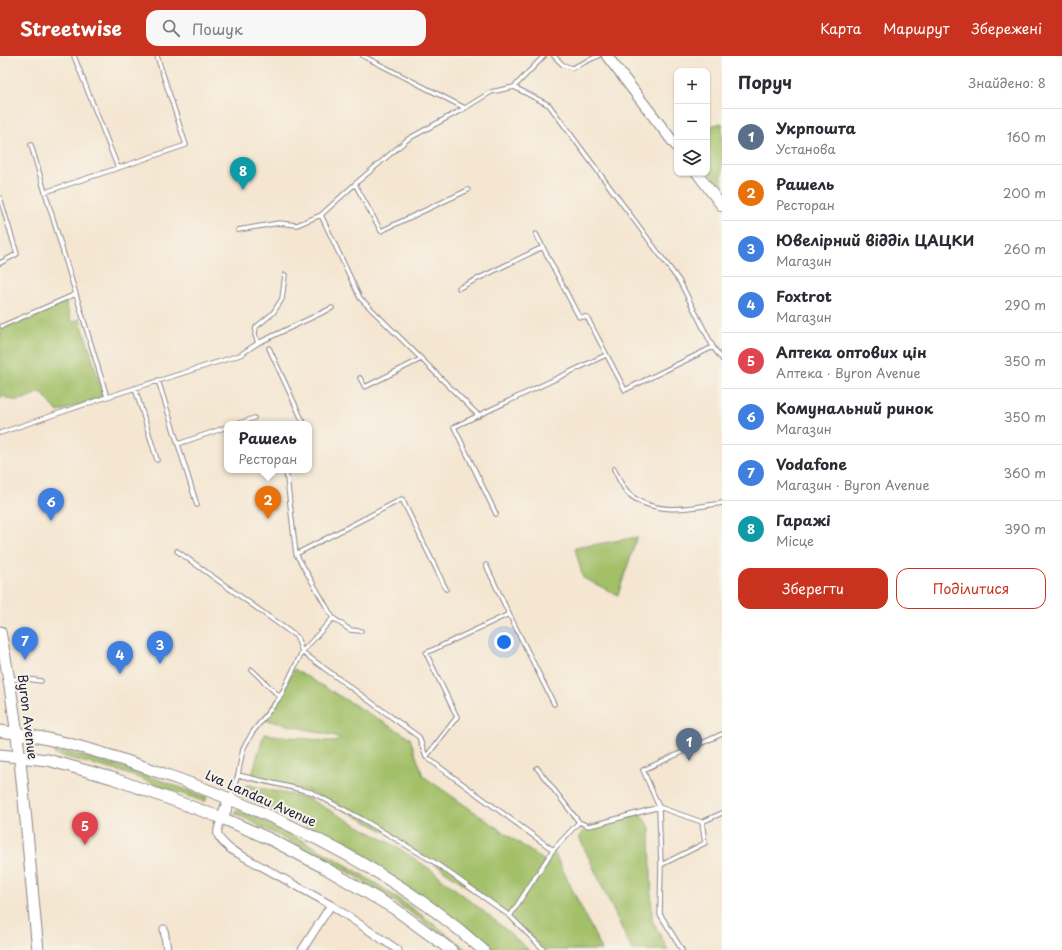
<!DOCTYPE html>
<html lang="uk">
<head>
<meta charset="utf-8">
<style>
  :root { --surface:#fff; --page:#f7f7f7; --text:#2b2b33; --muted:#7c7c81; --line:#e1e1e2; --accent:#c8321e }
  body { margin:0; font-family:"Playpen Sans",sans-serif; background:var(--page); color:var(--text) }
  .controls { position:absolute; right:12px; top:12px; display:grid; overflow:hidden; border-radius:8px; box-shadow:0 1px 3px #0004 }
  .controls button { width:36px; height:36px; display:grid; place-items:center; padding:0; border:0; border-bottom:1px solid var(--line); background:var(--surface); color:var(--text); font:20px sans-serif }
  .you { position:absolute; left:504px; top:586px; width:14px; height:14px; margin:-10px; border:3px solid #fff; border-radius:50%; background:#1a73e8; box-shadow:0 0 0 6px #1a73e833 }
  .badge { display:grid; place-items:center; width:26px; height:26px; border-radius:50%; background:var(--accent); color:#fff; font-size:13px; font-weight:700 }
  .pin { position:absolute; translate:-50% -33px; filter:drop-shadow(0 1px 2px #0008) }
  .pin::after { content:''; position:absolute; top:21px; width:14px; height:12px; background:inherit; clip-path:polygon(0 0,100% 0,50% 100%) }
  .popup { position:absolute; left:224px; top:365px; width:88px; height:52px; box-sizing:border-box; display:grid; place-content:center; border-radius:8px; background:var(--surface); filter:drop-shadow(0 1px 3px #0005); font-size:13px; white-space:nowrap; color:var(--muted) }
  .popup b { font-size:15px; color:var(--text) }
  .popup::after { content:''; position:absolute; left:50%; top:100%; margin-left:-8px; border:8px solid transparent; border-top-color:var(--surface) }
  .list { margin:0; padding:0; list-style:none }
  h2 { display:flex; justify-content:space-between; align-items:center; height:52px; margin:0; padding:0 16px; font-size:17px }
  h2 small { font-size:13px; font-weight:400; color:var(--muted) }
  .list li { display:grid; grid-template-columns:26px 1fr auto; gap:12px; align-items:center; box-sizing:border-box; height:56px; padding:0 16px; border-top:1px solid var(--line) }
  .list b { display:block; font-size:15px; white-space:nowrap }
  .list p { margin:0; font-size:13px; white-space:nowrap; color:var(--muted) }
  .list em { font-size:13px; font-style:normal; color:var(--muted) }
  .actions { display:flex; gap:8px; padding:12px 16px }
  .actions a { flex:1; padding:9px 0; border:1px solid var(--accent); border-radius:12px; text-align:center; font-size:14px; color:var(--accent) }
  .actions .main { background:var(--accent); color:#fff }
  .icon { flex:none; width:22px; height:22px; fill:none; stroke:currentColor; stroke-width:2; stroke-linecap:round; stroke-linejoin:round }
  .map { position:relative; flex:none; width:722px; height:894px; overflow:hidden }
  header { display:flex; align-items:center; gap:24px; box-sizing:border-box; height:56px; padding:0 20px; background:var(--accent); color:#fff }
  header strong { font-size:19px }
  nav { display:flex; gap:22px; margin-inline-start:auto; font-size:14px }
  .search { width:280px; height:36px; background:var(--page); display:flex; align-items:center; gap:10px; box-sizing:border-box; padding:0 14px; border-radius:12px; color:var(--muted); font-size:15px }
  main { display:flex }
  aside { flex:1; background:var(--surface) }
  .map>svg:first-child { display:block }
  .green { fill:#a2c068; stroke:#627152 }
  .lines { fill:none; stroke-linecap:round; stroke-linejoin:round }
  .lane-casing { stroke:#8b8486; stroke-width:5.5 }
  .street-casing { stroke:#8b8486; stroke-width:9 }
  .secondary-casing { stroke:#8b8486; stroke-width:12 }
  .primary-casing { stroke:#8b8486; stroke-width:13 }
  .lane { stroke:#fff; stroke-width:3.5 }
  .street { stroke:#fff; stroke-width:7 }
  .secondary { stroke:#fff; stroke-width:10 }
  .primary { stroke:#fff; stroke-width:11 }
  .labels { text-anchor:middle; stroke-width:4; stroke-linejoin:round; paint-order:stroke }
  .street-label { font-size:13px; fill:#22223b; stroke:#f7f3e8 }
</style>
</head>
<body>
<header>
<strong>Streetwise</strong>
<div class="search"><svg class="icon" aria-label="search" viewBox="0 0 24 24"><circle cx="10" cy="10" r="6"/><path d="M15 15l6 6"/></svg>Пошук</div>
<nav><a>Карта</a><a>Маршрут</a><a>Збережені</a></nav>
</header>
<main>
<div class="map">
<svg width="722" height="894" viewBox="0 0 722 894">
  <rect width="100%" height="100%" fill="#f7f3e8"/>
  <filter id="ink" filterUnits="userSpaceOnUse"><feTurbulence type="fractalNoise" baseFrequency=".025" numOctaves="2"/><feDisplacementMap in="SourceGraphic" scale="8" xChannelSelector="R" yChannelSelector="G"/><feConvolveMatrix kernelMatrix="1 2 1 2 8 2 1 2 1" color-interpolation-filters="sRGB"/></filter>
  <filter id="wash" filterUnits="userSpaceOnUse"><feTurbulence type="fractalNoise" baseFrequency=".012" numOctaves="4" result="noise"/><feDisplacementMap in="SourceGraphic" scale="16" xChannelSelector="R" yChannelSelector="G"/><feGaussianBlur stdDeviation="0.9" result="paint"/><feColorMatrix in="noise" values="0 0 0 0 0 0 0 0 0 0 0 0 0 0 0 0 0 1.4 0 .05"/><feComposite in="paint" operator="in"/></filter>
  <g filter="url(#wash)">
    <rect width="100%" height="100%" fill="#f4e6d1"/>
    <path class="green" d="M722,67V133L707,113V71Z
      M65,245L72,266L80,263L104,341L58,356L41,336C25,341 19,349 3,340L0,343V273L16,268Z
      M637,481L618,539L583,522L575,492Z
      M294,613L410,682L423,720L545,805L553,794L602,894H544L510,860L397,782L311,736L251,722L264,678L336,686L339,681L262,663L280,641Z
      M55,693L123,711L207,741L205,746L122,716L54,698Z
      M249,729L309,743L397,791L430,813L497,866L529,894H491L395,822L289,761L242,741L245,730Z
      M236,754C249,756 265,766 277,772C346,805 408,846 467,894H460L420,863L356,820L235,757Z
      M640,757L650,772L652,864L668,894H632L579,781L588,770Z"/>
  </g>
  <g filter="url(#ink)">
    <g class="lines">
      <defs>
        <path id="lane" d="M74,0L118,112L186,89L157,0
          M363,0L465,52L491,36L514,31L544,0
          M554,0L563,9L572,12L598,0
          M514,31L549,49L680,226L713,291L722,303
          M465,52L408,83L355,128L381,175L468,134
          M31,89L45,136L118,112
          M0,142L17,198L0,207
          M321,159L360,242L479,360
          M238,174L279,167L297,169L321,159L355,128
          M536,178L579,261H587L625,334L713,291
          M459,232L543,191
          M2,270L76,238
          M258,287L255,279L256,271L273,257L282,243L285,219
          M269,292L304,368
          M360,322L365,331L421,303
          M158,324L197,449
          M135,332L157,404
          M107,341L240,299L258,287L332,252
          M237,368L254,362
          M0,377L107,341L45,136
          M178,388L227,371
          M614,413C618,421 623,434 630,439C656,460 692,452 722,447
          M286,414L296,498
          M496,458L454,371L606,299
          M177,495L297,581L302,596L419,681L426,701
          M486,509L509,558
          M333,562L350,574L361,575
          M252,614L280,641
          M10,624L21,622L41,625
          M722,678L643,714L659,751L702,766L722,757
          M537,712L579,766L553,794L510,860L544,894
          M238,719L243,693L252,677L280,641L302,596L333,562L296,498L402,443L446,533
          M230,741L238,719L311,736L362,763L434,806L510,860
          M579,766L588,770L598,768L659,751L661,809
          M553,794L426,701L457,661L426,597L509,558L554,648
          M682,894L660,858L661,809L705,787L702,766"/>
        <path id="street" d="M222,762C214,779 217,781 230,793L331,849L398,894
          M164,873L167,894
          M302,894L331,849"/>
        <path id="secondary" d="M607,0L677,91
          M697,117L722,150"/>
        <path id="primary" d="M0,576C22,681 27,788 38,894
          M0,675C62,682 120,702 178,723C288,763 396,816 483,894
          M0,699L48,704L112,722L222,762L272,784L325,812L395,853L451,894
          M222,762L230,742"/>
      </defs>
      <use href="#lane" class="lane-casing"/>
      <use href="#street" class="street-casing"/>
      <use href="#secondary" class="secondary-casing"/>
      <use href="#primary" class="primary-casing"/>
      <use href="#lane" class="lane"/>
      <use href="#street" class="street"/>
      <use href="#secondary" class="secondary"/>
      <use href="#primary" class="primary"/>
    </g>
  </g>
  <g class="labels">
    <g class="street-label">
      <text transform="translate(28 661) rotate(83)" y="5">Byron Avenue</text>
      <text transform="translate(261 742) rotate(24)" y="5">Lva Landau Avenue</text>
    </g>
  </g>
</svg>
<div class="controls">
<button>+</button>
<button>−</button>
<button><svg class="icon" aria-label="layers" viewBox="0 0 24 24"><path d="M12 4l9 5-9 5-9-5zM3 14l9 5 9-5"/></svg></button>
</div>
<div class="you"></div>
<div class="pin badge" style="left:689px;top:705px;background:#5c6f8a">1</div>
<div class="pin badge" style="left:268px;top:463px;background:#e8710a">2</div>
<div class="popup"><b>Рашель</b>Ресторан</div>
<div class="pin badge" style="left:160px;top:608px;background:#3f7fe0">3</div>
<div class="pin badge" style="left:120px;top:618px;background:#3f7fe0">4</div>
<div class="pin badge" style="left:85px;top:789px;background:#e0444e">5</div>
<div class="pin badge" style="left:51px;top:465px;background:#3f7fe0">6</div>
<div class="pin badge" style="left:25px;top:604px;background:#3f7fe0">7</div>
<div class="pin badge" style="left:243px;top:134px;background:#0f9aa8">8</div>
</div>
<aside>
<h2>Поруч<small>Знайдено: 8</small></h2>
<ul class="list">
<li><span class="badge" style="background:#5c6f8a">1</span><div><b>Укрпошта</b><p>Установа</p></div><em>160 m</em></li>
<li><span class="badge" style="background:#e8710a">2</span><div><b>Рашель</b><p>Ресторан</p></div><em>200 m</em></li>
<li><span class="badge" style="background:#3f7fe0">3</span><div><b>Ювелірний відділ ЦАЦКИ</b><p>Магазин</p></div><em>260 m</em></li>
<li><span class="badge" style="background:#3f7fe0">4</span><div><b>Foxtrot</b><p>Магазин</p></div><em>290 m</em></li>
<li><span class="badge" style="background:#e0444e">5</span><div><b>Аптека оптових цін</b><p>Аптека · Byron Avenue</p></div><em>350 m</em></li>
<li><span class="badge" style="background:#3f7fe0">6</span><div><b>Комунальний ринок</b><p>Магазин</p></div><em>350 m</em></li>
<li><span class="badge" style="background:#3f7fe0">7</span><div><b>Vodafone</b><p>Магазин · Byron Avenue</p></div><em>360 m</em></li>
<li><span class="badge" style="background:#0f9aa8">8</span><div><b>Гаражі</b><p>Місце</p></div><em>390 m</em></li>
</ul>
<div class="actions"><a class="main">Зберегти</a><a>Поділитися</a></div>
</aside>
</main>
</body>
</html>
